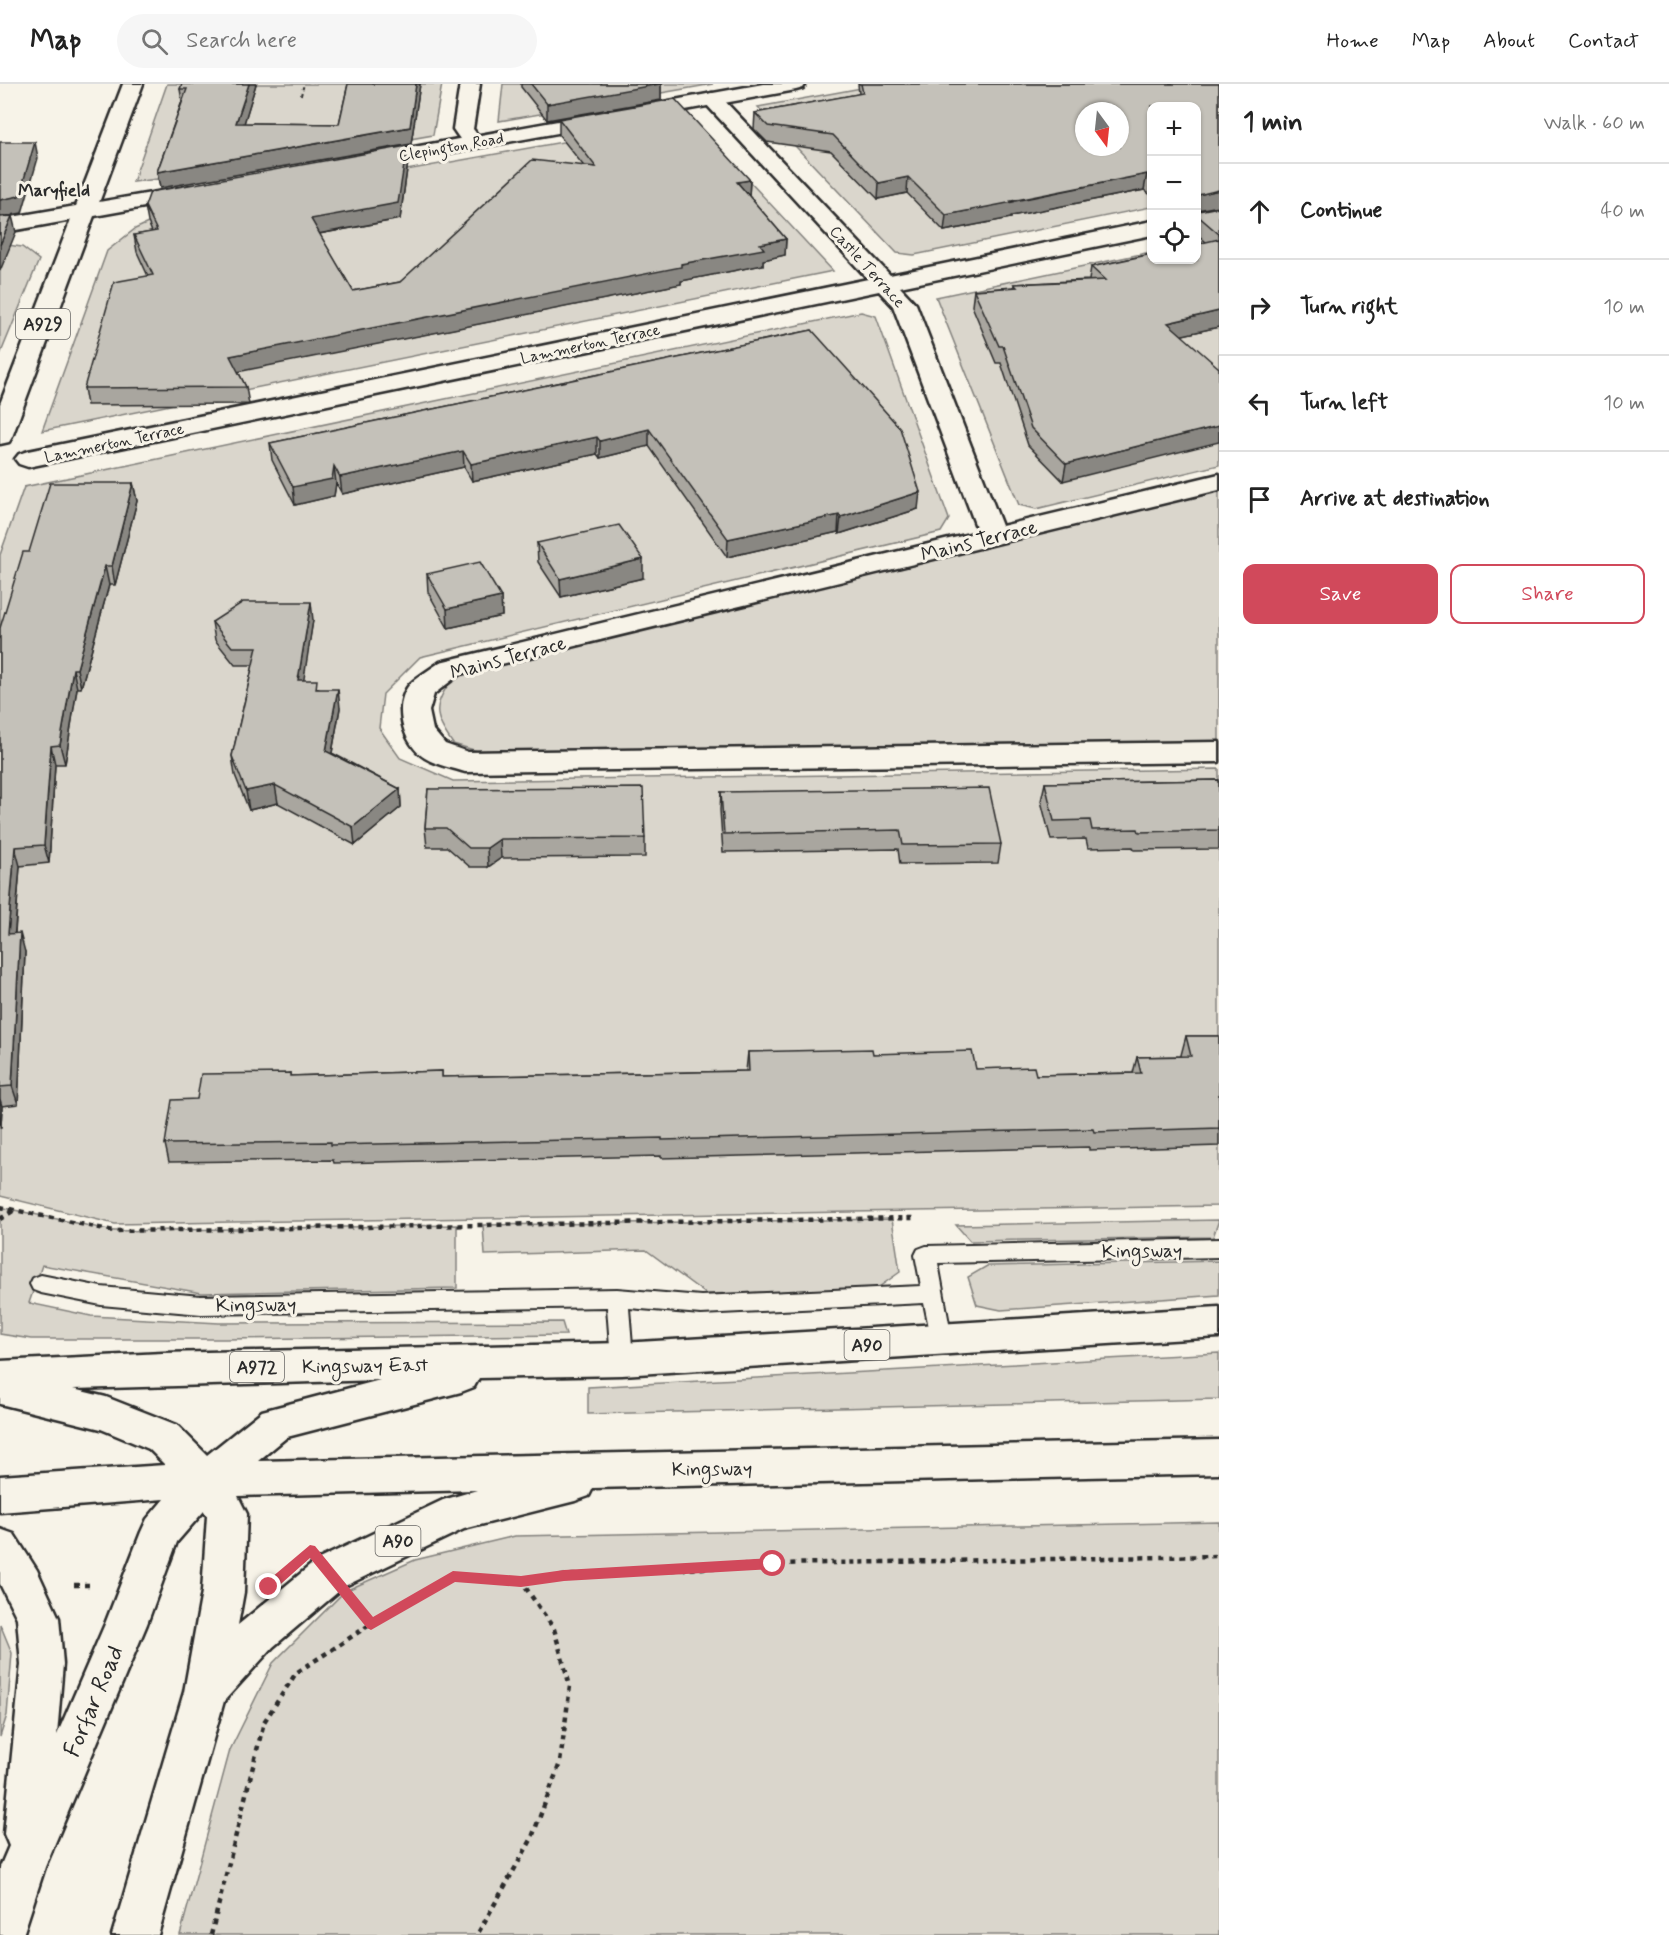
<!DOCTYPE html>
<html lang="en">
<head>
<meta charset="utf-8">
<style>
  :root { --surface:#fff; --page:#f6f6f6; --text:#222; --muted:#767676; --line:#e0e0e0; --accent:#d1495b }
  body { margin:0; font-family:Mynerve,sans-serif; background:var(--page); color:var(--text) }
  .controls { position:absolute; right:18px; top:18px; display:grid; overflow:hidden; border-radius:12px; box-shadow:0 2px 4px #0004 }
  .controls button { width:54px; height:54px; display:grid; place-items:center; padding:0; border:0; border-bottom:2px solid var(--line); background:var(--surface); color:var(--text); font:30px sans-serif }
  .compass { position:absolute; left:1075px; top:18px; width:54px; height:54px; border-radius:50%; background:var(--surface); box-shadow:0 2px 4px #0004; rotate:165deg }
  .stop { position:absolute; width:18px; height:18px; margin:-14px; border:4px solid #d1495b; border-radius:50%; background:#fff }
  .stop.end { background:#d1495b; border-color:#fff; box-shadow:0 2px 6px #0008 }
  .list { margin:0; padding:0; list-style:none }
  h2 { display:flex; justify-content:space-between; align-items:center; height:78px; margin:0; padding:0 24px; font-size:26px }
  h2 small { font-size:20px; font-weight:400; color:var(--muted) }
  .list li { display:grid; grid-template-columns:39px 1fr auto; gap:18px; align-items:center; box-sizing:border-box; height:96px; padding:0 24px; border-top:2px solid var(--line) }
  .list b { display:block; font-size:22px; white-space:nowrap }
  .list em { font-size:20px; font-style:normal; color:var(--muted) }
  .actions { display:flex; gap:12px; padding:18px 24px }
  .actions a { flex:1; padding:14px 0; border:2px solid var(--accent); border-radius:12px; text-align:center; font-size:21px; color:var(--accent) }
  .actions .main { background:var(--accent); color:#fff }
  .icon { flex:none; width:33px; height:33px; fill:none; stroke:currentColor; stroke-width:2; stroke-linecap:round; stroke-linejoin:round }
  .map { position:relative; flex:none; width:1219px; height:1851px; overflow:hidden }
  header { display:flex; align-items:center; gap:36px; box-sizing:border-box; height:84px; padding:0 30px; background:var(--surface); border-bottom:2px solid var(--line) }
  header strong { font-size:28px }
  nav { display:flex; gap:33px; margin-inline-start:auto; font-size:21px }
  .search { width:420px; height:54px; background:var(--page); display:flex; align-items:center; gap:15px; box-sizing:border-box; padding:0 21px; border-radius:33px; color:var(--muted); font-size:22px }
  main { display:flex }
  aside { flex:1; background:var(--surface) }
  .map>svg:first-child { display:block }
  .green { fill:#dad6cc; stroke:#82807c; stroke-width:1.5; fill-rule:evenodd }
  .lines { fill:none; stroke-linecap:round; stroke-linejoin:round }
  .lane-casing { stroke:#2b2b2b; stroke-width:4 }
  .street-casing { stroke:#2b2b2b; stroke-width:5 }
  .secondary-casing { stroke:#2b2b2b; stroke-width:5 }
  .primary-casing { stroke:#2b2b2b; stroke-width:5 }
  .highway-casing { stroke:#2b2b2b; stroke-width:5 }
  .path-far1 { stroke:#2b2b2b; stroke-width:2; stroke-dasharray:3 3; stroke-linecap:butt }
  .path { stroke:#2b2b2b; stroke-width:4.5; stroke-dasharray:5 5; stroke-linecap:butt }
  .lane { fill:#f7f3e8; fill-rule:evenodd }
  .street { fill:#f7f3e8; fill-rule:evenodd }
  .secondary { fill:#f7f3e8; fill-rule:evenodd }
  .primary { fill:#f7f3e8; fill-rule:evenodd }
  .highway { fill:#f7f3e8; fill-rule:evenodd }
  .wall { fill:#a9a69f; stroke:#2b2b2b; stroke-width:1.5 }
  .shaded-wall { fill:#898782; stroke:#2b2b2b; stroke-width:1.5 }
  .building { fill:#c4c1b9; stroke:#2b2b2b; stroke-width:1.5; fill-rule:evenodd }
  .route { fill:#d1495b }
  .labels { text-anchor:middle; stroke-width:6; stroke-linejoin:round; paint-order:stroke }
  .far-street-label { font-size:16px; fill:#2b2b2b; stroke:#f7f3e8 }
  .far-quarter-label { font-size:18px; font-weight:bold; fill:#2b2b2b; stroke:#f7f3e8 }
  .shield { fill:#f7f3e8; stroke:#686764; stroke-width:1.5 }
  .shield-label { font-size:18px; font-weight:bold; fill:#2b2b2b }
  .street-label { font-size:20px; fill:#2b2b2b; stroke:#f7f3e8 }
  .near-street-label { font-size:24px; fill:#2b2b2b; stroke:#f7f3e8 }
</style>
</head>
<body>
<header>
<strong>Map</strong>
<div class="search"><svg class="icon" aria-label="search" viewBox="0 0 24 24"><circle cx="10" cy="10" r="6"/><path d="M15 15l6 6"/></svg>Search here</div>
<nav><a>Home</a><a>Map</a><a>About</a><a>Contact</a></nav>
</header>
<main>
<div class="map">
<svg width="1219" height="1851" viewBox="0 0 1219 1851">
  <rect width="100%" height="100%" fill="#f7f3e8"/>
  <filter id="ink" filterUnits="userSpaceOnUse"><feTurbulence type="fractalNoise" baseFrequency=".0167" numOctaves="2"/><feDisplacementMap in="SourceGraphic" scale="12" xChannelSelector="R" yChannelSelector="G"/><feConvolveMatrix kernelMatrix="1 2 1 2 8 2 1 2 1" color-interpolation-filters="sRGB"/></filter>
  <g filter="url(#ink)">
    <path class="green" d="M167,0H442L433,51L239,85L133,98Z
      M503,0H713L499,37Z
      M883,0L1196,22H1152L1151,123L914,171L897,169L758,23ZM1084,27H1120V63H1084Z
      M691,35L833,187L42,347L107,167L135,145L172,128Z
      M1219,154V381L1036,425L1019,421L936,213L1151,168L1152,176H1196L1197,158Z
      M0,160L22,163L39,176L0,271Z
      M861,228L876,232L949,435L941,448L420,573L383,610L379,644L400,674L453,697L1219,685V1122L115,1140L0,1112V471L24,403Z
      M1219,406V657L481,668L453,660C432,630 433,622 454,592Z
      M0,1123L114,1147L457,1141V1204L202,1209L42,1181L29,1219L91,1232L219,1239L562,1238L566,1251L225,1255H31L0,1250Z
      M892,1135L900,1188L876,1205L706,1210L646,1166L485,1171L483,1141Z
      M1219,1136L1213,1153L970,1157L956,1141Z
      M1219,1177V1211L1001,1226L977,1221L968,1193L987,1182Z
      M1219,1269V1315L588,1330V1303Z
      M1219,1438V1851H180L230,1666L273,1579L345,1507L415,1476L515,1452Z
      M0,1540L12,1569L7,1631L0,1653Z"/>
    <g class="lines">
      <defs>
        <path id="lane" d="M1219,1155V1173L938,1179L952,1256L949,1263L941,1265L933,1263L924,1219L701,1230L629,1224L633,1275L630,1282L622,1284L614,1282L611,1275L607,1223L201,1230L101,1221L41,1209L33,1206L30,1200L33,1194L41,1191L101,1203L201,1212L617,1205L701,1212L921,1202L915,1171L918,1165L926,1162Z"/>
        <path id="street" d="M460,0H480L473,45L483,58L480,62C465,66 461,56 453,45Z
          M712,9L719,11L890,191L1152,137V151L900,203L916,220L1002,442L1219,390V406L460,590L434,610L429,627L433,646L445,660L468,668L1219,658V678L465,688C453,684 436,681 425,674C403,660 392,621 410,600C418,592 431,585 440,578L978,448L893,222L879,207L28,383L19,380L15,375L19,370L28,367L868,195L705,19L702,15L705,11Z"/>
        <path id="secondary" d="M763,0H806L803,4L796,6L364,84L357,82L353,78L357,74L364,72Z
          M192,102L200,103L203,108L200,113L0,149V135Z"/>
        <path id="primary" d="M123,0H143L12,353L9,358L0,360V320Z"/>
        <path id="highway" d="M1219,1223V1253L622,1291L479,1294L474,1303L461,1308L287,1353L258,1377L1219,1356V1390L593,1404L589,1412L575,1417L464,1445L345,1502L273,1563L224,1617L158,1851H112L184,1608L202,1508L207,1432L204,1427L177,1458L147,1540L45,1783L23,1851H0V1783L9,1762L4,1750L21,1580L17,1534L0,1500V1445L14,1450L37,1486L59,1534L63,1580L57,1651L105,1540L141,1448L147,1435L164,1415L0,1428V1392L165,1381L149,1365L101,1345L0,1320V1277L163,1269L622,1259ZM380,1296L262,1327L207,1371L177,1341L106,1313L73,1305ZM477,1406L443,1416L317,1476L238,1541L244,1508L247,1430L238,1412Z"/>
      </defs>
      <use href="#lane" class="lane-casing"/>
      <use href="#street" class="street-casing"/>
      <use href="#secondary" class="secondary-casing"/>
      <use href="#primary" class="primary-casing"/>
      <use href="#highway" class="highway-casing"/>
      <path class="path-far1" d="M301,11L304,0"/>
      <path class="path" d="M0,1123L114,1147L915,1134
        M0,1135L13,1127
        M521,1497L564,1492L773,1480L1219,1472
        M74,1501H91
        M359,1525L371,1540L453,1493L521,1497L554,1545L570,1602L560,1679L531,1756L477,1851
        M211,1851L264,1638L296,1589L371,1540"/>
      <use href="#lane" class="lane"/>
      <use href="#street" class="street"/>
      <use href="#secondary" class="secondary"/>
      <use href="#primary" class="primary"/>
      <use href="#highway" class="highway"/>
    </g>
    <path class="wall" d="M182,0H256L244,39L339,40L348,0H420L411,60L160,104L157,88L182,17L180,5Z
      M521,0H663H661V16L547,36L521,3Z
      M858,0H1219V122L1198,126L1219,123V243L1182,251L1063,397L1028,361L1001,279H996L972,222L974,206L1014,203V200L1089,196L1091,183L1206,158L1197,150V22H1152V112L1144,106L1011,132V134L944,147L907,109L878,115L831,67L767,58L754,45L755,29L859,10Z
      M559,35L750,96L749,112L786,155L785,171L763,176V181L681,197V200L238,287L246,303L249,320L87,321L84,304L148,192L137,168L134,151L152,148L148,138L145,122L408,78L400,135L319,150L353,207L400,198L583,81L559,51Z
      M812,246L918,425L839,450L838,448L727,473L649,362L600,374L597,370L472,397L464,383L342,410L336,399L334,412L295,421L272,376L270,359Z
      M133,399L137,417L115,501H109L81,604H77L65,680H55L49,779L20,782L15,849L25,868L18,1020L2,1022L1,1043H0V544L29,468Z
      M537,459L643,494L561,513L538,478Z
      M427,490L501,513L502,532L448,544L428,508Z
      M313,536L303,596L319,605L340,624L332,669L400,705L401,723L355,761L278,719L249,726L235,691L232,672L253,581H235L215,556L212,538Z
      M1219,696V765L1134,766L1133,763L1088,764L1086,755L1051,756L1041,717L1045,699Z
      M428,705L645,754V773L501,774L488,783H470L447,763H427L425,744Z
      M721,708L1001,760L998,779L900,780L898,765L723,768L720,726Z
      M1186,952H1219V1062L1089,1066V1063L661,1074V1072L334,1079L333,1076L169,1078L165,1060L197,1015L290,989V992L442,987V993L746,987L748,968L873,970L976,985L1036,991L1133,989L1137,973L1181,972V971Z"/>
    <path class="shaded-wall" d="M249,0H256L239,56L236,39Z
      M416,0H420L411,60L160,104L157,88L410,43Z
      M649,0H663H661V16L547,36V20Z
      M35,58L38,74L22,129L0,133V116Z
      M407,62L408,78L400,135L312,151L311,135Z
      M1147,90L1144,106L1011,132V134L944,147L946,131Z
      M908,93L907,109L878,115L879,99Z
      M750,96L749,112L737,98Z
      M1219,106V122L1197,126L1198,111Z
      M12,132L16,148L0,187V161Z
      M786,155L785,171L763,176V181L681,197V200L232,289L230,272L681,180L760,160Z
      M1219,227V243L1165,255L1168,239Z
      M1219,342V358L1063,397L1066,380Z
      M649,345V362L600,374V357Z
      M597,353V370L472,397L471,380Z
      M463,367L464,383L342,410L340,393Z
      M334,382L336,399L334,412L295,421L293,403Z
      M133,399L137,417L115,501L112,482Z
      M920,408L918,425L839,450L841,433Z
      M839,431L838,448L727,473L728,455Z
      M643,475V494L561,513L560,495Z
      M105,482L109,501L81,604L77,585Z
      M501,513L502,532L448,544L447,525Z
      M311,518L313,536L301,614L298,596Z
      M73,585L77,604L65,680L60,661Z
      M338,605L340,624L329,685L326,667Z
      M51,662L55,680L49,779L44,761Z
      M275,701L278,719L249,726L246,707Z
      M400,705L401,723L355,761L353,743Z
      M500,755L501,774L488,783L487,764Z
      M15,763L20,782L13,869L8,850Z
      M20,849L25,868L18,1020L12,1002Z
      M0,1015L2,1022L1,1043L0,1039Z"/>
    <path class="building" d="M182,0H249L236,39L339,40L348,0H416L410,43L157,88L187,5H180Z
      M531,0H660L547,20Z
      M861,0H1219V106L1198,111V127L1219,123V150L1197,131V22H1152V94L1147,90L1011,117L1013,118L946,131L908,93L879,99L833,51L768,42L755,29L863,9ZM1084,27H1120V63H1084Z
      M675,15L750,96L737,98L786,155L760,160L764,165L681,180V183L230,272L246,303L84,304L114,198L153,191L134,151L157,147L145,122L150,108L407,62L398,119L311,135L353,207L400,198L532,76L596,83L559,35Z
      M0,58H35L19,112L0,116Z
      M12,132L0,161V133Z
      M1219,155V227L1168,239L1219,284V342L1066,380L1031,344L1003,262H999L974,206L1017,203L1014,200L1105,196L1091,183L1152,170V176H1197V160Z
      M812,246L900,344L920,408L841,433L839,431L728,455L649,345L600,357L597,353L471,380L463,367L340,393L334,382L332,395L293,403L270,359Z
      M50,399H133L112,482H105L77,585H73L60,661L51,662L44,761L15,763L8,850L20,849L12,1002L0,1003V544L23,468H29Z
      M619,441L643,475L560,495L537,459Z
      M480,478L501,513L447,525L427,490Z
      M243,518H311L298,596H317L316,605H338L326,667L400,705L353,743L275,701L246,707L232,672L257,563H232L212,538Z
      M1219,696V746L1139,748L1138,745L1092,746L1090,736L1054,737L1045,699Z
      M643,704L645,754L500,755L487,764H469L446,744H425L428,705Z
      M989,704L1001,760L903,761L900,746L724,750L721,708Z
      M1186,952H1219V1044L1094,1048L1093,1045L662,1056V1054L331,1061V1058L165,1060L172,1016L197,1015L201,990L290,989V992L442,987V993L749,987L748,968L872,965L873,970L972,967L976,985L1034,983L1036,991L1141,989L1137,973L1191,972Z"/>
  </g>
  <path class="route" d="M310,1461L315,1462L373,1533L453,1487L521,1492L564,1486L773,1474L779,1480L773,1485L564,1497L521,1503L455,1498L371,1546L367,1544L310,1474L273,1507H265V1499Z"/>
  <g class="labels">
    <g class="far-street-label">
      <text transform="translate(451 62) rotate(-10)" y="6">Clepington Road</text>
      <text transform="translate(868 182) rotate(48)" y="6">Castle Terrace</text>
      <text transform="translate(590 259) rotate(-12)" y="6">Lammerton Terrace</text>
      <text transform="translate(114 358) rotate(-12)" y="6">Lammerton Terrace</text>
    </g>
    <g class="far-quarter-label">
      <text x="54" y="112">Maryfield</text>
    </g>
    <g class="shield">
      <rect x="16" y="225" width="54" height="30" rx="4.5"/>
      <rect x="844.5" y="1246" width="45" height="30" rx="4.5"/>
      <rect x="230" y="1268" width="54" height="30" rx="4.5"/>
      <rect x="375.5" y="1442" width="45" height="30" rx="4.5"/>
    </g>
    <g class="shield-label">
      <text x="43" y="246">A929</text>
      <text x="867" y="1267">A90</text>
      <text x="257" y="1289">A972</text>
      <text x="398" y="1463">A90</text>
    </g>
    <g class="street-label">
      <text transform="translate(979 456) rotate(-14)" y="7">Mains Terrace</text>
      <text transform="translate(508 573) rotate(-15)" y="7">Mains Terrace</text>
      <text transform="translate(1142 1166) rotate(-1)" y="7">Kingsway</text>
      <text transform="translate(256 1220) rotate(-1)" y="7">Kingsway</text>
      <text transform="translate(365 1281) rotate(-1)" y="7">Kingsway East</text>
      <text transform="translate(712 1384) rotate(-1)" y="7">Kingsway</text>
    </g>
    <g class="near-street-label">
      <text transform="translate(93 1617) rotate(-67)" y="8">Forfar Road</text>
    </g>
  </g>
</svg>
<div class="controls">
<button>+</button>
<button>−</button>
<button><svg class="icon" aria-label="locate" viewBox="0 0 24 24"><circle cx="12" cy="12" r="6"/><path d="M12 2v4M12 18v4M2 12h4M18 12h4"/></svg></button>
</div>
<svg class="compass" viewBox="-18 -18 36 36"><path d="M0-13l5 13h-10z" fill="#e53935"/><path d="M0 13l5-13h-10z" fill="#767676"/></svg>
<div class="stop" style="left:773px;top:1480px"></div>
<div class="stop end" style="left:269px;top:1503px"></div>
</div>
<aside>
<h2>1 min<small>Walk · 60 m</small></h2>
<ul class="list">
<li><svg class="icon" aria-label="ahead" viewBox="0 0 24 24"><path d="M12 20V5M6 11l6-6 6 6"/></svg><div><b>Continue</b></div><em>40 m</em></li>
<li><svg class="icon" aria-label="right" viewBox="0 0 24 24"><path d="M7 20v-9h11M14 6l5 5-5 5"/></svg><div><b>Turn right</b></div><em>10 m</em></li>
<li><svg class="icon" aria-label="left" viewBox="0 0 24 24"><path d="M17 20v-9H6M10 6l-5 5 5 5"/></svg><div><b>Turn left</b></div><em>10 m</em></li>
<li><svg class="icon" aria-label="arrive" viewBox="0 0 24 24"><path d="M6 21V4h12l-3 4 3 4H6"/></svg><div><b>Arrive at destination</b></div></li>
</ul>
<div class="actions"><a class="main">Save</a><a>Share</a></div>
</aside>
</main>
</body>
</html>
